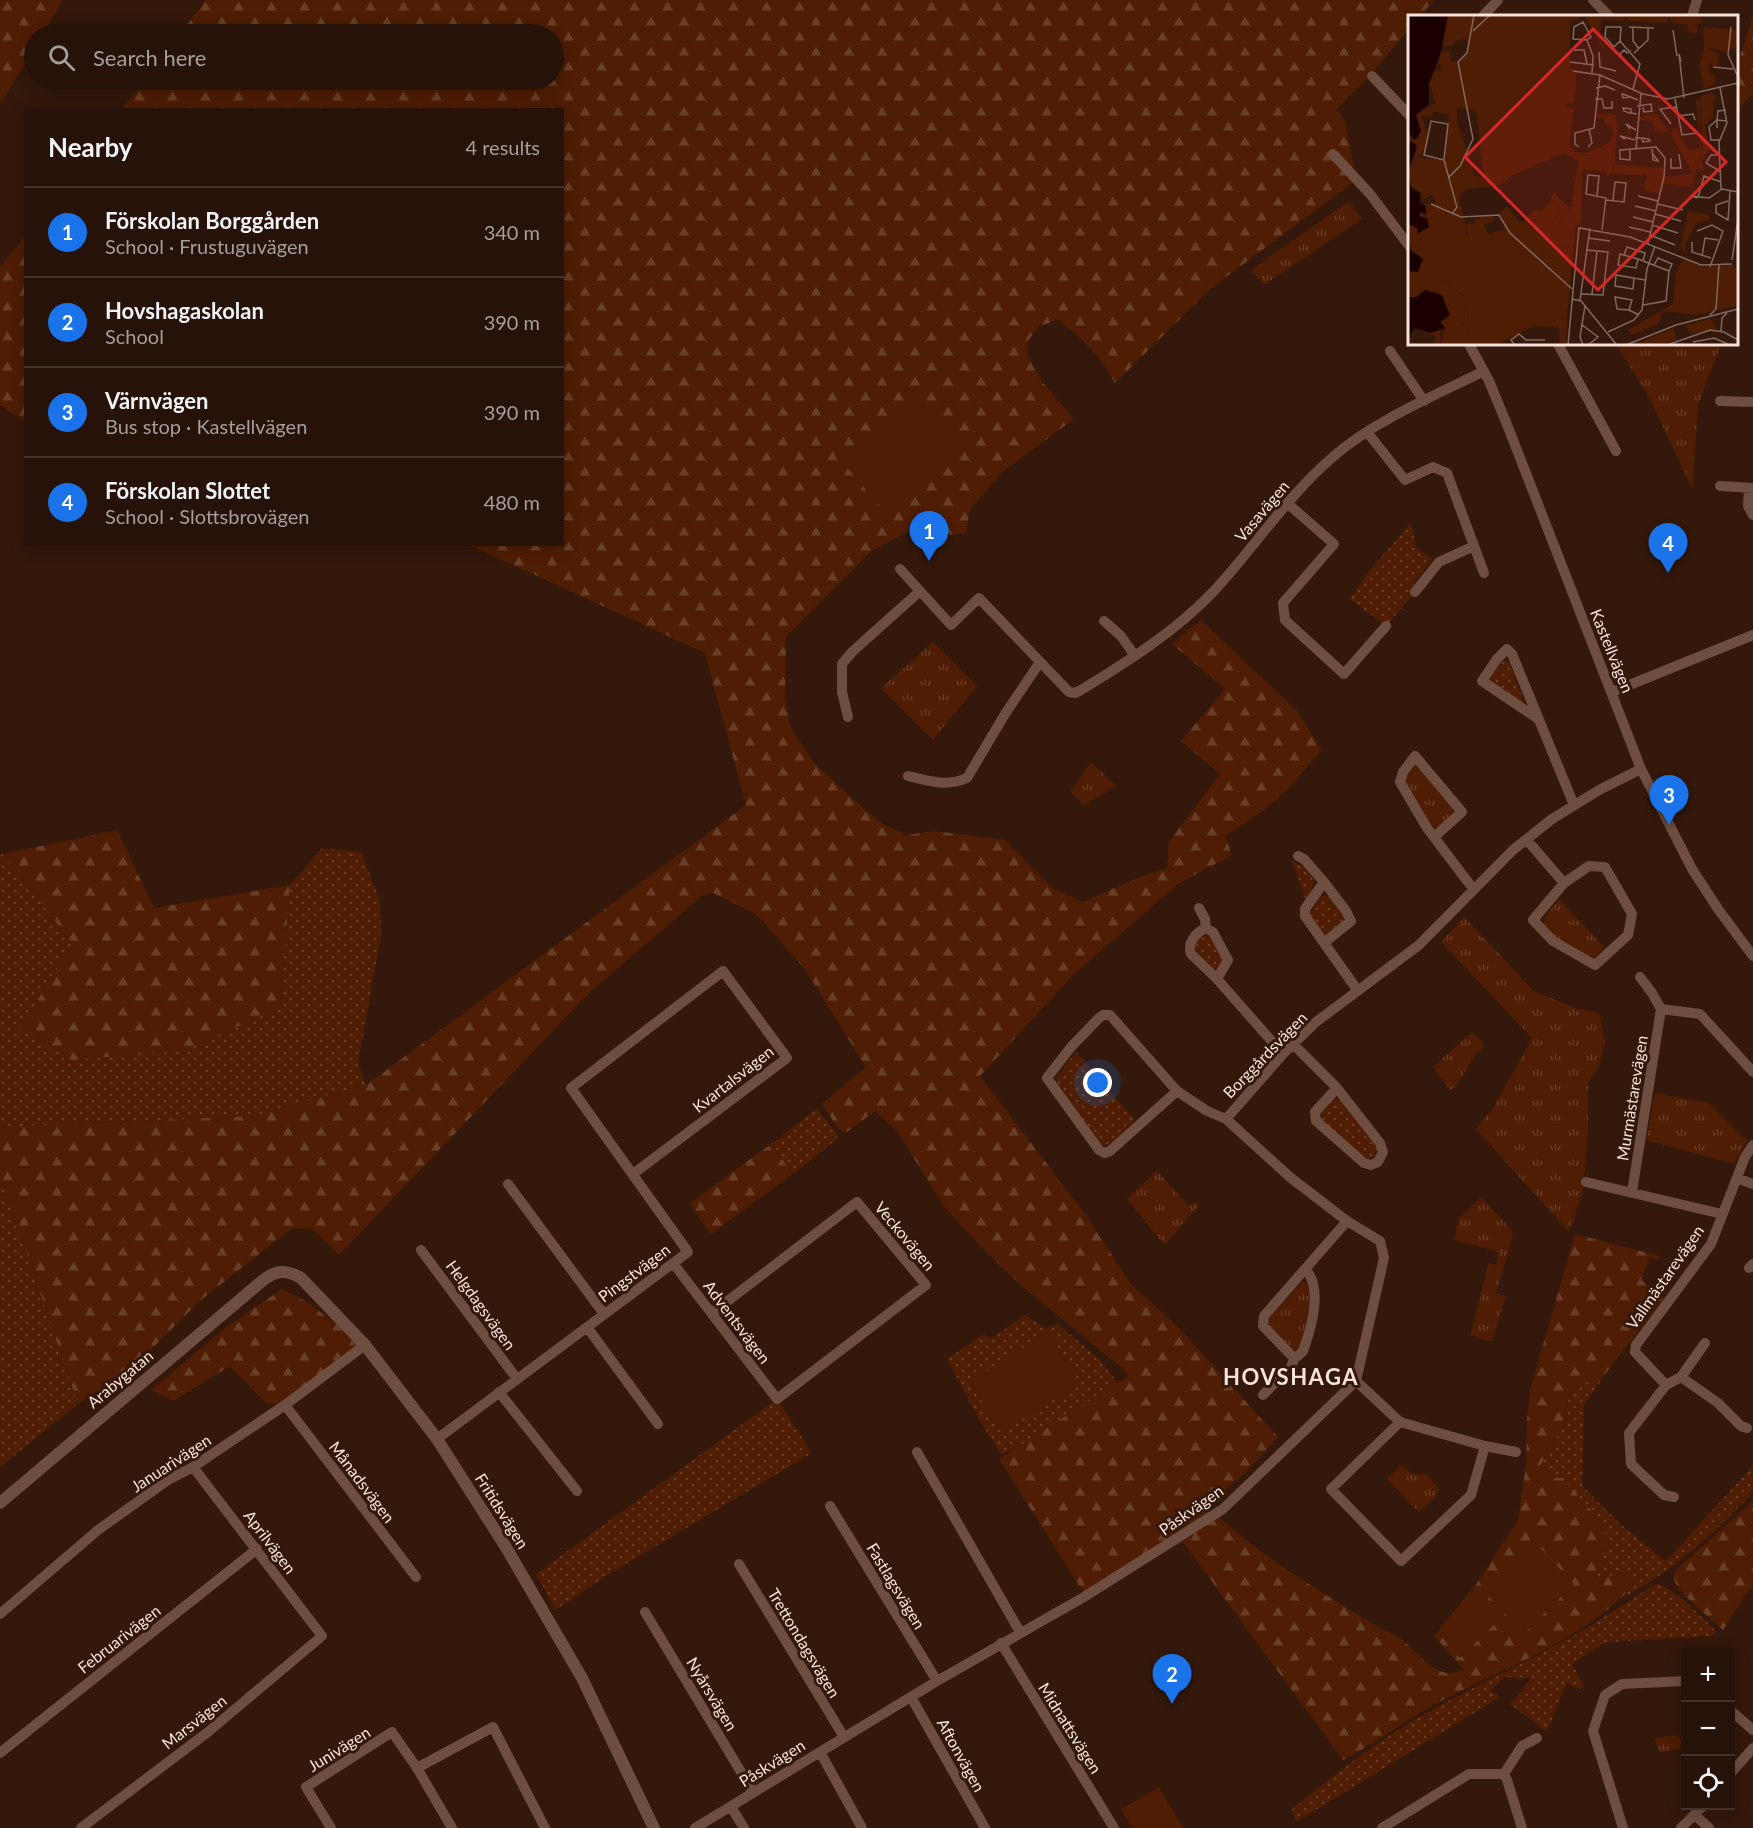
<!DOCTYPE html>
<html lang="en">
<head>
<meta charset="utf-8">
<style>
  :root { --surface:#261208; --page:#322016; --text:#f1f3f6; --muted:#a49e9c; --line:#423229; --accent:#1a73e8 }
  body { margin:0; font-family:Lato,sans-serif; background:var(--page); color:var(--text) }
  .controls { position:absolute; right:18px; bottom:18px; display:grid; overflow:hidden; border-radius:0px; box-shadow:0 3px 15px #0003 }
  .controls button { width:54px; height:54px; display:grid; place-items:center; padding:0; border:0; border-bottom:2px solid var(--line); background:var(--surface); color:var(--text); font:30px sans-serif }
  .you { position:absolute; left:1098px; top:1083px; width:21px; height:21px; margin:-15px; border:4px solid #fff; border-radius:50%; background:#1a73e8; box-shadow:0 0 0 9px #1a73e833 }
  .badge { display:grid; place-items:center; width:39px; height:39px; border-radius:50%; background:var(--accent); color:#fff; font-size:20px; font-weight:700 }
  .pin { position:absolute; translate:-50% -50px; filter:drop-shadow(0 2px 3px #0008) }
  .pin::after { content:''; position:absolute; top:32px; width:21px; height:18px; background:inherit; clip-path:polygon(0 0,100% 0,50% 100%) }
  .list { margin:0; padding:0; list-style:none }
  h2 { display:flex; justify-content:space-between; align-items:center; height:78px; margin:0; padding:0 24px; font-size:26px }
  h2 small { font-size:20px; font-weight:400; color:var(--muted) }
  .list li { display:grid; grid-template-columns:39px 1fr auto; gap:18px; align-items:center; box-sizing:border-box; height:90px; padding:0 24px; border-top:2px solid var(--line) }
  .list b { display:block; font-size:22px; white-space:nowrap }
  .list p { margin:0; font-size:20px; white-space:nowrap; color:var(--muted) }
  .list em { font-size:20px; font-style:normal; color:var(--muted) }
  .icon { flex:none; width:33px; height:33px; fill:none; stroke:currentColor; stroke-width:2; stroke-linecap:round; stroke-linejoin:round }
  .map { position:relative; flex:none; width:1753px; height:1828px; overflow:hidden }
  .search { position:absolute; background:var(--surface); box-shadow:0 3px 15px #0003; left:24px; top:24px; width:540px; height:66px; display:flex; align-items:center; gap:15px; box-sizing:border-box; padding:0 21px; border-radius:33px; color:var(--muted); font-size:22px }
  .panel { position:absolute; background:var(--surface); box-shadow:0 3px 15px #0003; left:24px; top:108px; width:540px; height:438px; border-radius:0px }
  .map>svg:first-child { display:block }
  .grass { fill:url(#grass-dots) }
  .forest { fill:url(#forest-firs) }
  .park { fill:url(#park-tufts) }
  .pitch { fill:#4e1d03 }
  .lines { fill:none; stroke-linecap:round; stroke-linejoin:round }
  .minor { stroke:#6e4e40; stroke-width:10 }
  .tertiary { stroke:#6e4e40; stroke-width:12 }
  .labels { text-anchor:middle; stroke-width:6; stroke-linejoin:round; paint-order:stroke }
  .street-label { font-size:16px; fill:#f7e3db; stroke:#33180b }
  .district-label { font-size:22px; font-weight:bold; letter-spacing:1.5px; fill:#f7e3db; stroke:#33180b }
  .inset-road { fill:none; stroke:#81695e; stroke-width:1.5 }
  .view { fill:#d62828; fill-opacity:0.15; stroke:#d62828; stroke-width:3 }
  .inset-edge { fill:none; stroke:#f7e3db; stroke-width:3 }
</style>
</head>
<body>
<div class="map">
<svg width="1753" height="1828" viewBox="0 0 1753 1828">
  <defs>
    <pattern id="grass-dots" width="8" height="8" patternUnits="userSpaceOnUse" patternTransform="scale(1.5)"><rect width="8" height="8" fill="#4e1d03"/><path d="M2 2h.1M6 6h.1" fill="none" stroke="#683e27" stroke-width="1.8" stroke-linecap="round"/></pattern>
    <pattern id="forest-firs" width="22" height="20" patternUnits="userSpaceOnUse" patternTransform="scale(1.5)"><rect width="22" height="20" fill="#4e1d03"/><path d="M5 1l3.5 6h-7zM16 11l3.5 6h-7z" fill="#683e27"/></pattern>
    <pattern id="park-tufts" width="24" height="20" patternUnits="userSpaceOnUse" patternTransform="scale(1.5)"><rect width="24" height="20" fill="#4e1d03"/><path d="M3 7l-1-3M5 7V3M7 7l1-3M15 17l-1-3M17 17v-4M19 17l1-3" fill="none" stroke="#683e27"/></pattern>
  </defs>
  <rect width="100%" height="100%" fill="#33180b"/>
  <path class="grass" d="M1411,523L1416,547L1433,559L1411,587L1415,592L1386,626L1350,599L1369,571Z
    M1503,661L1509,662L1524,702L1521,703L1492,683L1491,678Z
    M322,848L361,852L380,901L381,935L358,1064L366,1085L254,1116L0,1127V853L3,854L72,943L52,978L280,1009L290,885Z
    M1292,861L1307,869L1315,881L1306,901Z
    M1325,895L1329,897L1344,917L1343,922L1325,934L1311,919L1310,913L1321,896Z
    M1206,935L1210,937L1223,959L1217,970L1213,969L1195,951C1195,943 1199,936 1206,935Z
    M1076,1052L1135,1120L1111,1143L1101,1146L1055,1079Z
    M1338,1098L1341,1099L1377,1147L1378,1150L1372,1158L1366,1159L1321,1120L1322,1112L1334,1099Z
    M817,1109L837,1134V1139L793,1174L771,1144Z
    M0,1173L78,1404L0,1467Z
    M1024,1315L1046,1328L1058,1324L1099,1359L1118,1383L1020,1447L1001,1454L979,1419L947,1359L984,1334L989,1338L994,1337Z
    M1606,1373L1584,1405L1582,1486L1620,1524L1666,1561L1753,1466V1492C1716,1532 1671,1573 1622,1598L1634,1584L1625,1572L1599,1579L1596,1575L1606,1548L1595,1514L1581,1500L1574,1489L1553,1478L1540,1466L1564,1425L1570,1390Z
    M777,1399L812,1453L614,1571L556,1610L536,1574Z
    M1656,1584C1672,1585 1704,1620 1717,1632L1712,1636L1610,1642L1602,1644L1572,1664L1584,1685L1580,1689L1566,1683L1547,1732L1510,1704L1532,1678L1505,1677L1491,1690L1493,1694H1497L1500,1697L1296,1822L1292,1810L1293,1808C1338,1772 1382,1737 1432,1710C1474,1686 1519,1666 1562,1642C1595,1625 1624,1603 1656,1584Z"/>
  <path class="forest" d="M0,0H63L43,34H34V50L0,104Z
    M206,0H1434L1420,16H1410L1409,29L1374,71L1336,110L1345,121L1356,180L1210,289L1115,383C1101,358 1082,337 1058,320L1039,326C1036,331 1030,337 1028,342C1021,364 1061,403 1074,419L1001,473L969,511L967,533L950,535L935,517L870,552L786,637L785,699L791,728L814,763L865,810L886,826L907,835L934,831L1005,840L1053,888L1082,902L1135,879L1167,868L1169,842L1220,774L1181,741L1225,689L1172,644L1201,620L1297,711L1322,750L1291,786L1264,810L1225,836L1232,855L1178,884L1073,975L980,1076L1085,1214L1130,1283L1180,1329L1278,1437L1246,1472L1208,1505C1254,1554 1328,1596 1385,1631C1409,1636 1422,1669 1447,1673C1452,1674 1461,1671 1465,1670L1434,1636L1475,1586L1518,1520L1526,1465L1527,1420L1530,1390L1575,1234L1660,1256L1658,1260L1649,1258L1641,1280L1664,1298L1606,1373L1570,1390L1564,1425L1540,1466L1553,1478H1561L1574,1489L1581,1500L1595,1514L1606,1535V1548L1596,1575L1599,1579L1625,1572L1633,1575L1634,1584C1585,1641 1495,1671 1430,1707C1400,1724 1373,1745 1343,1760L1183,1542L1087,1598L999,1459L1128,1376L1123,1369L1022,1286L990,1256L945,1208L897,1131L875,1111L847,1132L839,1130L822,1104L866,1067L804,968L757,915L713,893L703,895L591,991L339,1255L313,1229L292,1228L201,1300L132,1368L78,1404L0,1173V1127L254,1116L366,1085L746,805L705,653L469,545L562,544V110L122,109L145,80H554V34H180Z
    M1753,15V94L1742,105L1737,114V66Z
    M25,235V422L0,405V268Z
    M117,830L154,908L290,885L280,1008L182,1051L72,1060L20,1030L72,943L3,854Z
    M771,1144L793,1174L711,1234L689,1204Z
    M282,1289L307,1302L365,1345L285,1405L266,1403L230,1366L173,1401L151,1390L225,1328Z
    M1753,1501V1584L1723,1630C1713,1620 1679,1594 1675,1582C1673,1576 1674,1573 1678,1568Z"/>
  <path class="park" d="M1349,201L1362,219L1264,285L1251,270Z
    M1616,344H1721L1698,405L1693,484L1691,486L1650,399Z
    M933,642L977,686L933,740L881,688Z
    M1091,762L1116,786L1084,805L1070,792Z
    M1414,765L1419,766L1455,809L1453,815L1438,828L1431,826L1405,782L1410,768Z
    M1559,899L1604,947L1595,957L1589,956L1552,935L1543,925L1546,915Z
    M1464,917L1534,991L1577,1009L1597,1012L1600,1015L1605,1043L1599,1066L1588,1083V1133L1583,1190L1574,1220L1568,1231L1476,1129L1493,1108L1532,1038L1441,942Z
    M1472,1032L1483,1043V1049L1476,1054L1455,1088L1450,1090L1433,1067Z
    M1655,1093L1709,1103L1747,1141L1734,1164L1646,1140Z
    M1157,1171L1189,1206L1194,1202L1199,1206L1166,1243L1162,1242L1127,1199Z
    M1481,1197L1511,1229L1513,1236L1496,1293L1506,1296L1492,1342L1470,1335L1489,1263L1496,1265L1499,1252L1454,1240L1458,1220Z
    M1303,1281L1310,1285L1312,1294L1301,1345L1297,1349L1293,1350L1268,1324L1269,1318Z
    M1401,1465L1413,1474H1426L1439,1488L1437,1496L1419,1512L1387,1479Z
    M1676,1735L1682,1740L1680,1749L1660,1752L1654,1738Z"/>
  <path class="pitch" d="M923,396L963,443L884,511L844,464Z
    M1048,1331L1080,1383L1002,1432L969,1382Z
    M1536,1543L1574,1584L1524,1634L1486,1593Z
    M1483,1596L1502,1617L1460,1658L1440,1635Z
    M1159,1787L1183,1828H1132L1121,1809Z"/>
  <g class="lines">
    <path class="minor" d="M1593,0L1609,16
      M1483,16L1498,0
      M1692,16L1697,0
      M1372,76L1410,116
      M1333,154L1370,194L1410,247
      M1469,344L1489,381L1508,427L1641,769L1692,869L1718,909L1753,956
      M1558,344L1616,451
      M1390,351L1424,401
      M1720,401L1753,402
      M1367,432L1405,480L1433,467L1447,473L1484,573
      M1720,486L1753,488
      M1749,488L1748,506L1753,515
      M1287,503L1334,544L1283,603L1285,620L1344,674L1386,626
      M900,569L920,591
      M1415,592L1439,562L1474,546
      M1104,621L1121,636L1135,656
      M1612,692L1753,635
      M848,717L842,692V664L852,652L920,591L951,625L979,598L1069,692L1075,693L1081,690C1127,662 1176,631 1213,592C1254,548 1287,496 1334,456C1374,421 1436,395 1484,371
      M1537,718L1482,681L1497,659L1507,649L1512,654L1574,805
      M908,776C928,781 947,787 967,778L1005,714L1040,662
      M1434,837L1462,812L1415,756L1403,772L1400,782L1427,828L1474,890
      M1527,840L1564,883L1589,866L1605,867L1632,914L1628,935L1595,965L1553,941L1533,920L1564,883
      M1298,856L1304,859L1324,882
      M1199,908L1205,919L1206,928
      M1325,942L1351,921L1346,911L1324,882L1305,909V916L1358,991
      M1640,977L1652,993L1661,1009
      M1217,979L1191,954C1187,943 1196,932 1206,928L1213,932L1228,960L1217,979L1283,1054
      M1293,1044L1337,1088L1380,1143L1383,1152L1378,1162L1371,1165L1364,1163L1316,1121L1315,1112L1337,1088
      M1177,1091L1110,1151L1105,1153L1099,1150L1047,1078L1071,1047L1099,1018L1103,1015H1110L1177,1091L1207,1111L1226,1119L1291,1178L1347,1221L1380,1241L1384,1258L1356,1381
      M1226,1119L1283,1054L1316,1022L1419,945L1513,850L1552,819L1599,790L1641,769
      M1737,1178L1753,1184
      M1586,1182L1722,1214
      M508,1184L604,1314
      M1632,1192L1661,1009L1700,1014L1753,1072
      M421,1250L517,1379
      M673,1263L777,1399L926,1285L857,1202L712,1313
      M1749,1268L1753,1264
      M1306,1270C1323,1289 1311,1329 1303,1351L1298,1356L1293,1357L1263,1326L1264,1316L1347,1221
      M587,1327L658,1424
      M1681,1377L1705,1343
      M1356,1381L1400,1422L1485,1446L1516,1452
      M1666,1385L1629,1433L1631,1464L1664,1495L1674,1497
      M499,1392L577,1491
      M1263,1395L1291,1367L1295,1357
      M285,1405L416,1577
      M1400,1422L1331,1489L1401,1561L1471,1495L1485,1446
      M1747,1428L1741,1426L1718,1403L1681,1377L1666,1385L1635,1352L1636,1345L1711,1244L1745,1157L1753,1145
      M437,1439L688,1252L571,1088L723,971L787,1058L633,1174
      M917,1452L1020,1632
      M830,1506L937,1681
      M739,1564L844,1737
      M645,1612L753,1792
      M0,1614L98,1530L168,1480L193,1467L285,1405L365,1345
      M1001,1643L1114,1828
      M911,1697L985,1828
      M1730,1710L1753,1730
      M820,1752L862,1828
      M0,1753L257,1549
      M417,1768L493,1727L545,1828
      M1504,1774L1522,1746L1537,1738
      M1730,1774L1753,1748
      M731,1807L744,1828
      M1695,1815L1709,1828
      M81,1828L208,1732L322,1636L193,1467
      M331,1828L306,1787L392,1732L417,1768L452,1828
      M695,1828L937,1681L1084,1597L1223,1509L1356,1381
      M1382,1828L1469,1774H1504L1507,1780L1522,1828
      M1623,1828L1593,1731L1605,1695L1622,1684L1686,1681
      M1681,1828L1703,1806"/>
    <path class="tertiary" d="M0,1503L262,1281C276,1270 286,1269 301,1278L365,1345L437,1439L507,1549L582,1678L654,1828"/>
  </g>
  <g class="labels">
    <g class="street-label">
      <text transform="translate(1262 511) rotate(-50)" y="6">Vasavägen</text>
      <text transform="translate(1612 651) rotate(68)" y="6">Kastellvägen</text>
      <text transform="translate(1265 1055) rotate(-46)" y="6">Borggårdsvägen</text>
      <text transform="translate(733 1079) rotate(-38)" y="6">Kvartalsvägen</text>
      <text transform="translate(1632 1098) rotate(-81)" y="6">Murmästarevägen</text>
      <text transform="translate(905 1236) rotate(50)" y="6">Veckovägen</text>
      <text transform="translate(634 1273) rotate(-37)" y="6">Pingstvägen</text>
      <text transform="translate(1665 1277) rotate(-55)" y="6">Vallmästarevägen</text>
      <text transform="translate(481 1305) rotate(54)" y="6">Helgdagsvägen</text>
      <text transform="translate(737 1322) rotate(53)" y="6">Adventsvägen</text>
      <text transform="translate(120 1379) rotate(-40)" y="6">Arabygatan</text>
      <text transform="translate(171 1463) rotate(-33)" y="6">Januarivägen</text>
      <text transform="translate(362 1482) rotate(53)" y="6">Månadsvägen</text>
      <text transform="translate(1191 1510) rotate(-35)" y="6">Påskvägen</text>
      <text transform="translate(502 1511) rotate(58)" y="6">Fritidsvägen</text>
      <text transform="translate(270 1542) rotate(53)" y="6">Aprilvägen</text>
      <text transform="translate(896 1586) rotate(59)" y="6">Fastlagsvägen</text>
      <text transform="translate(119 1639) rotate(-38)" y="6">Februarivägen</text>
      <text transform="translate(804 1643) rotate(59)" y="6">Trettondagsvägen</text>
      <text transform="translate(712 1694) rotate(59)" y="6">Nyårsvägen</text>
      <text transform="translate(194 1722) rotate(-38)" y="6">Marsvägen</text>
      <text transform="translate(1070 1728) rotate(58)" y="6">Midnattsvägen</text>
      <text transform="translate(339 1749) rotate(-32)" y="6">Junivägen</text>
      <text transform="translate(961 1755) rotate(61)" y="6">Aftonvägen</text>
      <text transform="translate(772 1763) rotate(-32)" y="6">Påskvägen</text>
    </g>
    <g class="district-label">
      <text x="1291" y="1385">HOVSHAGA</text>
    </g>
  </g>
  <g transform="translate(1408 15)">
    <rect width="330" height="330" fill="#33180b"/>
    <path d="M296,32L310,38L311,55L301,47V59L307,60V70L296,73L291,51ZM288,84L292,85L293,136L301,135L294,145L296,155L289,154L284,180L285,167L293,140L276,136L273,128L274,125L281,135L292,134ZM6,147L13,154V166L2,169L0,155ZM145,177L163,194L138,225L165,238L159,303L121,310L89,330H32L37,312L32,307L42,299L57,305L53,313L61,320L58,283L35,265L15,230L61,228L58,209L67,208V204L85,200L87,205L76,210L81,219L97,214L91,199L99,191L112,208L119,204L131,205L133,215L151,195L143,185Z" fill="#4e1d03"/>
    <path d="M40,0H260V7L256,8L220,6L219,2L215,6L193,5L192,25L198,32L195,34L176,0L162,8V52L169,56L166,88L156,90L166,94L161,131L168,137L179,138L201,128L205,120L202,109L197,110L196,103H189L190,99H203L208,100L209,114L207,149L255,153V163L284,158L262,117L270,112L276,136L292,138L283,172L256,168L253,179L236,175L239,160L202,159L200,163L198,156L174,155L173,208L168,210L165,238L138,225L163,194L170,146L156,138L103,161L93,170L59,174L51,181L58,212L35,265L58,283L61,321L53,313L57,305L39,301L30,277L15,276L9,282H0V209L19,203L16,189H28L25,180L14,185V178L3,173L2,169L13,166V155L6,147L9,131L4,126L0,129V117L4,124H10L13,116L8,99L28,88L21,68L27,56L35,55L30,48L33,37L42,36V46L49,47L58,39L60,24H51L43,31L34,32ZM49,92L68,96L76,162L67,161L49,106ZM25,97L41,99L36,145L9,142L18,134L20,119L13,101L24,102ZM295,12L330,15V32L319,37L296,32ZM304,78L311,85L306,86L305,103L297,110L302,135H295L292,81ZM143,185L151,195L147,205L133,215L131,205L119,204L126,194L134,196ZM280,196L300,199L302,205L288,208L278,228L277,239L272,231ZM275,244L295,252L325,250L330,258V290L289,300L253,296L252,308L224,320L220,315L265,289L268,258ZM159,303L158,330H152L151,312L126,311L89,330L121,310ZM303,304L309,314L282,319L278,311L267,313ZM33,311L32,330H25L28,321L6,315L23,318ZM266,313L268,325L255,330H225Z" fill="#4e1d03" fill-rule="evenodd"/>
    <path d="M248,99L250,101L261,117L247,116L244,106L231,105V102ZM23,190L52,202L62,228L44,246L28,280L14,279L9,258L0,248V196Z" fill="#4e1d03"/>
    <path d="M260,0H292L295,9L281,10L290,11L289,18L279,17L280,10L264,8Z" fill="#4e1d03"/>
    <path d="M0,0H40L33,37L21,68V89L8,100L13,116L7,125L0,117ZM4,126L9,131L0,155L3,172L12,178V188L18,191V200L13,197L11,201L19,203L21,212L9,219V213L0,209V129ZM0,220L3,235L15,244L10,257L0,256ZM17,275L34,280L42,300L32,307L37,313L23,318L7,313L0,322V282H9Z" fill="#1a0000"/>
    <path class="inset-road" d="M198,12H213L212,26L206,32L197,22ZM221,12L246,13M323,12L320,40L330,62M225,13V26L231,34M265,15L269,41M65,16L82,0M179,25L183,22L175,7L166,12L165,24L179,25L185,41L184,58M212,26L232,49L225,74M166,35H176L179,49M191,37L192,52L208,56M226,38L240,25V13M214,43L212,39L216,35L219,38L223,35M162,47L186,50M273,47L271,39L276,83M305,52L325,54M165,56L192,60L235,79L260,84L330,68M188,73L197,71L207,75M312,73L319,108L311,127L313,174M221,82L215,83L214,79H215L230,85M187,84H194L196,93H204V86M267,84L274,120L289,118M229,91L243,89L244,96L236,97L235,92M223,98V94L215,93L216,96L221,98H223L229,99M270,101L285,99L287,105M263,109L252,94L268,92M309,113V105L319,106M222,114L218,109L228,115M227,123H234L241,124L242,126L235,127L234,123M217,124L212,121L227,125M311,125H303L301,112L309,105L310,96L318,95M171,132L167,129V118L186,113L192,60M180,132L184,128L181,114M244,132L245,145L250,146L245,139M228,134L233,78M222,135V145L212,144V135L248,132L257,143M312,140H303L298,148L313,157M263,143V153H273L271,139M36,144L40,109L23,106L16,140L36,145L49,192L44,199M41,162L52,151L65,124L50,47L59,38L66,0M189,181L191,161L180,160L178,179L198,183L194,215M230,181L250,186M289,183L284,181L301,183L314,174L330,177M290,183L296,161L313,167M198,185L216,187L218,168L207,167L205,185M320,186L308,190V198L320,205L322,176M23,189L53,202L91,200L102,218L164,274M250,189L275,195M227,191L248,196M247,199L273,206M225,202L245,207M244,210L270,218M221,212L242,217M289,216L304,210L315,216L302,252M242,220L267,230M180,223L202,226M284,227V237L303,243M240,228L256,162L257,143M216,240L219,232L237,238L235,246M294,241L297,223L310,225M230,244L228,253L210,250L212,239L230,244L261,256L258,286L235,290M324,245L330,204M246,250L250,243L264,249L261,256M226,263L225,274L207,271L208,260L237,265M173,279L195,280L198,253L200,237L178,235M184,279L189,236M164,284L173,286L208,329M172,285L182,213M221,295L209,294L207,282L224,285L221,295L231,300M302,300L308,294L311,250M173,309L190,322L180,330M313,316L314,303L319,298M200,317L226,305L234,295L239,254L247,231M285,327L306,323L322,330M107,330L103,325L111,319L118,325H137M160,330L171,213L222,222L293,250L324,249M175,330L172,322L177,291M218,330L268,310L330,294M259,330L302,315L316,317L330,325"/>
    <path class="view" d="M185,14L318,147L190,275L57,142Z"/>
    <rect width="330" height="330" class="inset-edge"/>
  </g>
</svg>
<div class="controls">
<button>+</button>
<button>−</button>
<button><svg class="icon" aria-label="locate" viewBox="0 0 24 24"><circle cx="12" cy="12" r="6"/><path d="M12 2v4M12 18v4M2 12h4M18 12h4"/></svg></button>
</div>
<div class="you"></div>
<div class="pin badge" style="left:929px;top:561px">1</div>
<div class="pin badge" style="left:1172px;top:1704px">2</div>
<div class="pin badge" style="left:1669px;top:825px">3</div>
<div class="pin badge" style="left:1668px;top:573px">4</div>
<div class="search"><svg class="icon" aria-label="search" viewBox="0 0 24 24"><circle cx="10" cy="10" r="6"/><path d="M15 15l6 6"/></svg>Search here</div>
<section class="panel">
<h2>Nearby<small>4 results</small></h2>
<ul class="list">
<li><span class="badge">1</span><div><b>Förskolan Borggården</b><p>School · Frustuguvägen</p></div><em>340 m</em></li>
<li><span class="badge">2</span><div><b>Hovshagaskolan</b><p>School</p></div><em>390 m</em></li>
<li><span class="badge">3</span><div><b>Värnvägen</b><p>Bus stop · Kastellvägen</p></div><em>390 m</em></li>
<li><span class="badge">4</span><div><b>Förskolan Slottet</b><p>School · Slottsbrovägen</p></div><em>480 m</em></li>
</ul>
</section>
</div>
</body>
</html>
